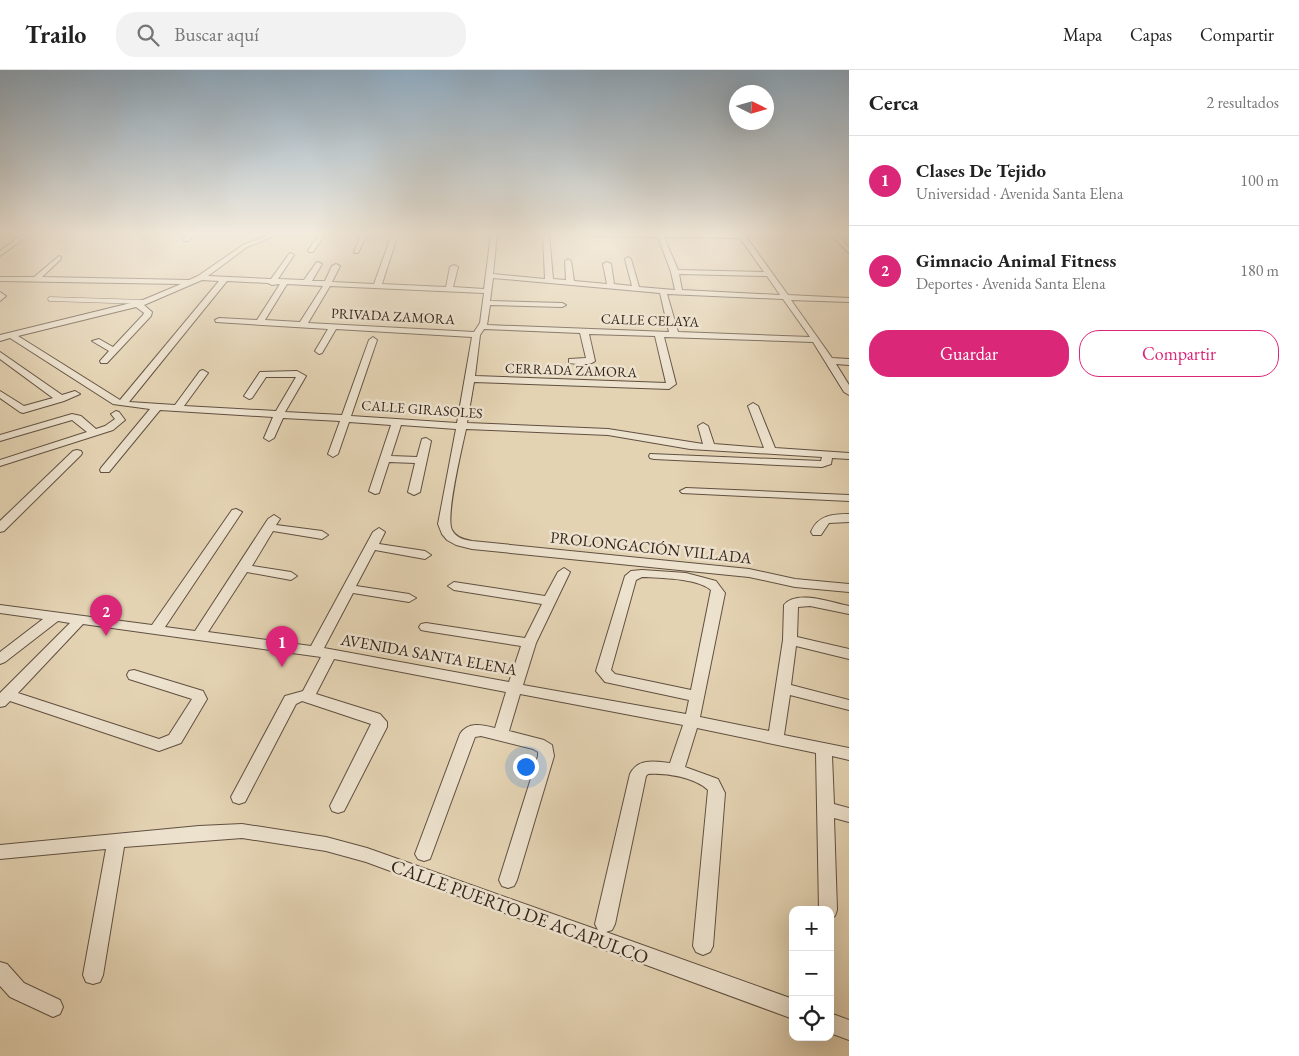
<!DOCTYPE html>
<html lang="es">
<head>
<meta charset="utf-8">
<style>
  :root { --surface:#fff; --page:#f2f2f2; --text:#222; --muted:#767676; --line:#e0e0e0; --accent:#db2777 }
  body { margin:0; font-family:"EB Garamond",serif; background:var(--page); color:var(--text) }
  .controls { position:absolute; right:15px; bottom:15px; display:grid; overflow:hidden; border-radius:10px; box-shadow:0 5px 20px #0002 }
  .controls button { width:45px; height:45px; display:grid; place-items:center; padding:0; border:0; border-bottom:1px solid var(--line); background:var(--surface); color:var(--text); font:25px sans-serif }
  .compass { position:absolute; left:729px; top:15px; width:45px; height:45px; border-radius:50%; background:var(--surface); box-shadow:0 5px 20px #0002; rotate:95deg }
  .you { position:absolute; left:525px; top:696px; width:18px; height:18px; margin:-12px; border:4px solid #fff; border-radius:50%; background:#1a73e8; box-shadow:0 0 0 8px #1a73e833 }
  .badge { display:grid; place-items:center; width:32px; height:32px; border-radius:50%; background:var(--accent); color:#fff; font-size:16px; font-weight:700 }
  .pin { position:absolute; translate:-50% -41px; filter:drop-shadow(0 1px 2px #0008) }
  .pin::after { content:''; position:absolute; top:26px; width:18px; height:15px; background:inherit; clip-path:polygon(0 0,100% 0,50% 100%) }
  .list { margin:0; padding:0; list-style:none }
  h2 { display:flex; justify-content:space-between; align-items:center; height:65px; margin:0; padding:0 20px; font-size:21px }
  h2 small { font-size:16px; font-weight:400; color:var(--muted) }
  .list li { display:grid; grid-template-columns:32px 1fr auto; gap:15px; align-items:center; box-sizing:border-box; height:90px; padding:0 20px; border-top:1px solid var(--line) }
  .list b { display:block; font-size:19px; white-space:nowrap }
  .list p { margin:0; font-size:16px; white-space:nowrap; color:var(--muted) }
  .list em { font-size:16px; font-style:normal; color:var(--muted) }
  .actions { display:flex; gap:10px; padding:15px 20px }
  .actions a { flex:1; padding:11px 0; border:1px solid var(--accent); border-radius:20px; text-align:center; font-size:18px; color:var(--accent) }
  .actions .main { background:var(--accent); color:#fff }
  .icon { flex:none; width:28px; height:28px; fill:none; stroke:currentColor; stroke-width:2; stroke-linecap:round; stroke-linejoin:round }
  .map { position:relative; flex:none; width:849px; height:986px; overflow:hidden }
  header { display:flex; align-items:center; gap:30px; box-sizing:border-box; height:70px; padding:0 25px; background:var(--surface); border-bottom:1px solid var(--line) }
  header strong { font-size:24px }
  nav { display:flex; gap:28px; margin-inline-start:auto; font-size:18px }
  .search { width:350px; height:45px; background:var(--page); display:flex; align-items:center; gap:12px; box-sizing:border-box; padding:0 18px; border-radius:20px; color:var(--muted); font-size:19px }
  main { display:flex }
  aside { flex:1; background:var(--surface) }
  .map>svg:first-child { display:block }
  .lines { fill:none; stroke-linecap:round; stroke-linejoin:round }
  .lane-casing { stroke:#605041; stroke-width:5 }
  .street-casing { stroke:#605041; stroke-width:2 }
  .lane { stroke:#ede2ce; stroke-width:4 }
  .street { fill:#ede2ce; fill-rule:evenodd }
  .labels { text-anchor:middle; stroke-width:5; stroke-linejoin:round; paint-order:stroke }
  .far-street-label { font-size:14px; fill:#34251b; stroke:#ede2ce }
  .street-label { font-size:16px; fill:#34251b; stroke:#ede2ce }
  .near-street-label { font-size:19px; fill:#34251b; stroke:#ede2ce }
</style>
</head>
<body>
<header>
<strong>Trailo</strong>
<div class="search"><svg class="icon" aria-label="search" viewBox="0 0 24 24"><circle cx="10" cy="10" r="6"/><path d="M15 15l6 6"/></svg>Buscar aquí</div>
<nav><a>Mapa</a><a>Capas</a><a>Compartir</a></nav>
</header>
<main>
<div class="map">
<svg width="849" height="986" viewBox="0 0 849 986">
  <rect width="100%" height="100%" fill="#e4d3b3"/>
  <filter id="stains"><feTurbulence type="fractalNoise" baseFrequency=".004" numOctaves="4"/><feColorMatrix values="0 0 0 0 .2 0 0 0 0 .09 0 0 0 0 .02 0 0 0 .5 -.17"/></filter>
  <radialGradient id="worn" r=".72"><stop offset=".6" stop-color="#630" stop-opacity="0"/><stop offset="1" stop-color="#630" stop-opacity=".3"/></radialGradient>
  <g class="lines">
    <defs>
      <path id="lane" d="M50,229L144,232"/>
      <path id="street" d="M23,164H30L0,186V181Z
        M188,164H194L188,171H184L183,170Z
        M271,164H279L247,177L208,206L271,209L289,184L291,183L294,185L278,209L304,210L316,193L318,192L322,194L312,211H325L332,196L336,194L340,196L332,212L374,214L392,164H398L382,214L446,217L450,197L454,195L458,197L453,217L484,219L491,164H497L493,204L545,209L543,164H549L553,209L566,210L565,191L568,189L571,191L574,211L607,214L603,194L607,192L611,194L614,214L632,216L625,189L628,187L631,189L639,217L675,220L671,202L658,167L588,166L585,164H744L788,225L849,228V232L791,230L832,288L849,289V295L836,294L849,315V325L844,322L813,272L664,267L676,314L669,319L474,312L467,353L608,359L703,374L698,356L703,353L708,356L714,374L764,378L748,336L753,333L758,336L775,378L849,383V389L832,388L831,394L822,397L654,389L650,388L649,386L650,384L821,391L822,387L690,379L608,365L466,359C462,378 445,447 452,460C456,468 465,470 472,471L749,499L795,509L849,514V522L795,517L749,507L472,479L456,475L447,470L442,464L438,454L456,359L401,355L391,386L417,387L422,369L426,368L431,371L420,422L414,425L408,422L415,393L389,392L379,423L375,424L369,421L391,355L349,352L338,384L333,387L328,384L340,351L283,348L274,368L269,371L264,368L273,347L160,340L109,402H101L100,400L101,398L150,339L113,334L10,268L0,271V265L143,230L181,214L0,211V207H34L59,186L61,187V189L42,207L189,210L198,206L243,175ZM664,167L740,168L764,202L678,200ZM679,204L767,206L780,225L682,220ZM493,208L660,223L669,262L487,255L490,235L562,237L566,235L562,233L490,231ZM202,210L219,211L120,330L18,266L136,237L144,243L143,245L113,277L99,269L92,271L109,281L100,291L101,293H107L151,246L152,242L144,235ZM227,211L268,213L272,215L280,214L257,250L219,248L215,250L216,252L328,259L315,281L319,284L322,283L336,259L472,267L457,353L351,346L377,270L373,267L369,270L342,345L285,342L306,306L297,301L260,302L244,326L249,329L252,328L266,307H296L276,341L184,336L208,303L203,300L200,301L175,335L129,332ZM287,214L323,216L300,252L265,250ZM330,216L484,223L480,253L474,262L308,253ZM667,224L783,229L810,267L678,262ZM484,259L580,263L586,288L569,289V293C576,294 590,296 595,291L589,264L655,266L666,313L475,306L480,265Z
        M319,164H325L313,182H309L308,181Z
        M361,164H367L358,183H354Z
        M830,164H836L849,177V183Z
        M0,222L6,226L0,231Z
        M0,282L62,325L75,321L80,324L64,331L23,343L20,342L0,328V321L24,336L53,328L0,289Z
        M116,341L119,342L125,350L113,360L0,396V390L87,362L72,350L0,371V365L72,344L81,346L96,359L105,356L115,349L111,344Z
        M77,380L81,381L82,383L81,385L4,461L0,462V451L73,381Z
        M686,418L849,425V431L682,423L680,421Z
        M236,439L242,442L165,557L195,561L268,449L274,445L280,449L276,455L322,461L328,465L322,469L273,461L252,496L291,502L297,506L291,510L247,502L208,562L311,576L373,462L379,458L385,462L379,474L425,481L431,485L425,489L375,480L356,516L409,524L416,528L409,532L353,523L324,578L509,612L521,576L426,561L421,560L419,557L421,554L426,553L525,568L542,534L454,520L448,516L454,512L545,526L558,502L564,498L570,502L536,573L523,615L686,644L689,630L605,612L596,601L625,506L631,501L642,500L686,503L716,511L725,523L700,647L769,661L783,570L784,535C796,519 833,533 849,536V544L810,536L798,537L797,567L849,579V589L796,576L791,615L849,630V640L790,625L784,665L849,678V690L832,686L834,734L849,738V752L834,748L837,840L835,846L830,848V840H819L816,683L697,658L685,697L718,709L725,723L713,876L710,882L703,885L696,882L693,876L708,720C694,707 667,703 648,704L646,706L615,854L612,860L606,862L793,929V949L366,792L326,781L242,768L124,777L103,905L100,912L93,914L86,912L83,905L106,779L0,789V775L199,756L242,754L326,767L367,778L598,860L595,854L630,704C638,688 654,691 670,693L683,655L520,624L509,661L544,670L552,675L554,686L517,810L514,816L508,818L502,816L499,810L538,686V682L533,679L481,666L475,667L430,789L424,791L418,789L415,784L460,664C468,651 483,655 495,658L506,622L334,589L316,624L380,644L387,652V657L344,741L338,743L332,741L330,736L371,654L302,631L296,634L245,732L239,734L233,732L231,727L285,626L303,621L321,587L83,554L18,623L159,669L169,665L192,629L129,609L127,605L129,601L134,600L203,621L207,629L181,673L159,681L10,631L5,636L0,637V623L70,553L58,551L5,592L0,594V582L43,549L0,543V535L152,555L232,440ZM642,507C660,508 697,508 711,520L691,620L615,604L611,600L636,510Z
        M849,444V452L829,453L821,465H813L811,462C818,445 833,444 849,444Z
        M0,892L7,894L24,913L60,930L63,937L60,944L53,947L10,927L0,916Z
        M830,943L849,950V970L830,963Z"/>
    </defs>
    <use href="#lane" class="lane-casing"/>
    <use href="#street" class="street-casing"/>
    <use href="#lane" class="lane"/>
    <use href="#street" class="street"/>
  </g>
  <linearGradient id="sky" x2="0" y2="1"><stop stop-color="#8ea9be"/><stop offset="0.54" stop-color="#f3ebdd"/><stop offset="1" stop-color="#f3ebdd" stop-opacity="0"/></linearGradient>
  <rect width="849" height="302" fill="url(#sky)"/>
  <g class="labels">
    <g class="far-street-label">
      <text transform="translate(393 246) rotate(3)" y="5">PRIVADA ZAMORA</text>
      <text transform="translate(650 250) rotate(2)" y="5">CALLE CELAYA</text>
      <text transform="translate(571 300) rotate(2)" y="5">CERRADA ZAMORA</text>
      <text transform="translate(422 339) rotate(4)" y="5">CALLE GIRASOLES</text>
    </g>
    <g class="street-label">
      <text transform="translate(651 477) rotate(6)" y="6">PROLONGACIÓN VILLADA</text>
      <text transform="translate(429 584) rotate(10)" y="6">AVENIDA SANTA ELENA</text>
    </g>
    <g class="near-street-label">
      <text transform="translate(520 841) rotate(20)" y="7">CALLE PUERTO DE ACAPULCO</text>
    </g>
  </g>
  <rect width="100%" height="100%" filter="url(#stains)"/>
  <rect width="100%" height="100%" fill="url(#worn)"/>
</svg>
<div class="controls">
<button>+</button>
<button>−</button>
<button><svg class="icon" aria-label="locate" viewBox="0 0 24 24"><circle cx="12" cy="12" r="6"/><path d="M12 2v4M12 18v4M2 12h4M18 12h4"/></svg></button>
</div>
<svg class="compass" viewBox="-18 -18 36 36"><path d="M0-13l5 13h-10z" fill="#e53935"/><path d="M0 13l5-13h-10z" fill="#767676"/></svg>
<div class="you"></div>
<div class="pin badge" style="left:282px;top:597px">1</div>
<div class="pin badge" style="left:106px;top:566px">2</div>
</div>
<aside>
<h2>Cerca<small>2 resultados</small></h2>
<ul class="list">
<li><span class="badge">1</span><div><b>Clases De Tejido</b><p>Universidad · Avenida Santa Elena</p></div><em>100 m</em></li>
<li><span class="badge">2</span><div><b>Gimnacio Animal Fitness</b><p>Deportes · Avenida Santa Elena</p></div><em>180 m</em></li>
</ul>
<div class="actions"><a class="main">Guardar</a><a>Compartir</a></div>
</aside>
</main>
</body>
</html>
